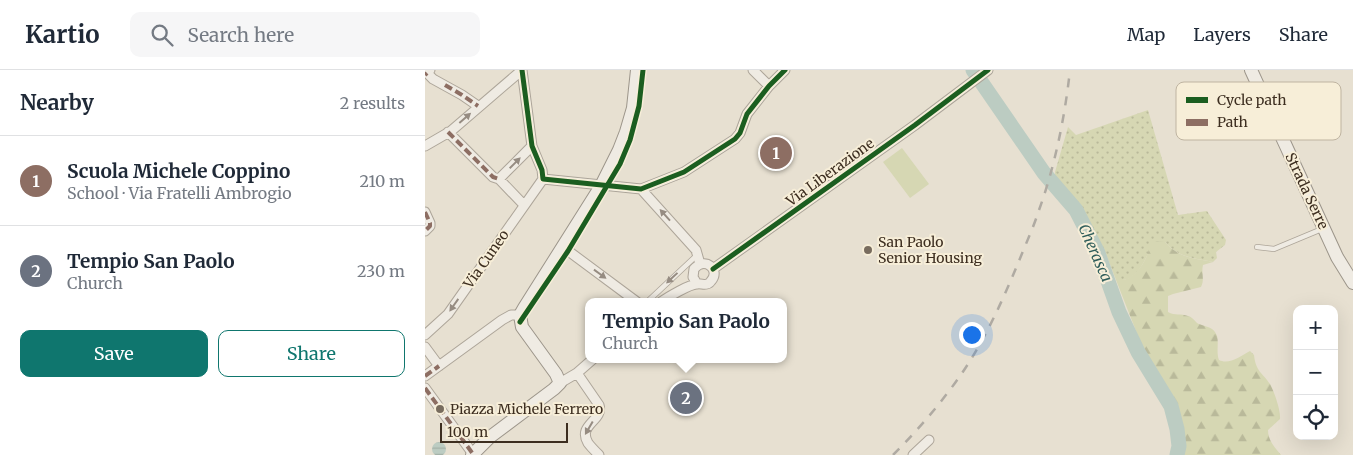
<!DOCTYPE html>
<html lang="en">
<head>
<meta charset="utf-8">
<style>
  :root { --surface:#fff; --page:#f6f6f7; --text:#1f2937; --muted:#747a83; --line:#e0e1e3; --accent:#0f766e }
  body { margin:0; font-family:Merriweather,serif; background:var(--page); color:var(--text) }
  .controls { position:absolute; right:15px; bottom:15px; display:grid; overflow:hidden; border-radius:10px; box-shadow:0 5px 20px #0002 }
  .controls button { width:45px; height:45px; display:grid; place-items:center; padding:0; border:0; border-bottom:1px solid var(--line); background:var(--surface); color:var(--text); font:25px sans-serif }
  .scale { position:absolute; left:15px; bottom:12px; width:128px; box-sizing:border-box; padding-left:5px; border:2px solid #3d2e20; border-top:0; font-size:14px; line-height:18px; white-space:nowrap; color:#3d2e20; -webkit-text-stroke:4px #f7eed8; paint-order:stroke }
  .you { position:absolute; left:546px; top:264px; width:18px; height:18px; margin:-12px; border:4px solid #fff; border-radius:50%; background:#1a73e8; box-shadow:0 0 0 8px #1a73e833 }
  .badge { display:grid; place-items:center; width:32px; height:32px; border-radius:50%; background:var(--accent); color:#fff; font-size:16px; font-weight:700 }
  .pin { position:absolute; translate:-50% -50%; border:2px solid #fff; box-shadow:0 1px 5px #0006 }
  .popup { position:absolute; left:160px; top:228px; width:202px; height:65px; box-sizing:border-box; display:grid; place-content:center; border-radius:10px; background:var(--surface); filter:drop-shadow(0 1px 4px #0005); font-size:16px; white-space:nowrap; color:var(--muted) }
  .popup b { font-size:19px; color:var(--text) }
  .popup::after { content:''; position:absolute; left:50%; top:100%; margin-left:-10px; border:10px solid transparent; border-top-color:var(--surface) }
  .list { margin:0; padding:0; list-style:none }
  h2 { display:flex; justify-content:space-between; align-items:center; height:65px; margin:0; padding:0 20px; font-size:21px }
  h2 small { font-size:16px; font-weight:400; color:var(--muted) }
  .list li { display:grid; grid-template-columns:32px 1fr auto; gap:15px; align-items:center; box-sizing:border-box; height:90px; padding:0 20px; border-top:1px solid var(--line) }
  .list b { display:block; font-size:19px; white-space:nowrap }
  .list p { margin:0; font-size:16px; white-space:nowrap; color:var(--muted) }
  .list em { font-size:16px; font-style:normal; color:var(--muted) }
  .actions { display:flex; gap:10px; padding:15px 20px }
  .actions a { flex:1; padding:11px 0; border:1px solid var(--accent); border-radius:10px; text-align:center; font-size:18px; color:var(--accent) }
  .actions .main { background:var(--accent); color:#fff }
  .icon { flex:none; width:28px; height:28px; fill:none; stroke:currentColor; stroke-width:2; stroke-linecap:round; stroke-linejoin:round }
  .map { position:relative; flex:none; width:928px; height:385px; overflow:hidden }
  header { display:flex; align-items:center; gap:30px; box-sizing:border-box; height:70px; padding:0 25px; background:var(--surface); border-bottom:1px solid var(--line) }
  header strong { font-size:24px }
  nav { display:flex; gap:28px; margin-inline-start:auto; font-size:18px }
  .search { width:350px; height:45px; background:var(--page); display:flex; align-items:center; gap:12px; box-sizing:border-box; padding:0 18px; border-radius:10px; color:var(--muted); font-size:19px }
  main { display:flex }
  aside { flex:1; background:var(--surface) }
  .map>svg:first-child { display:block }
  .grass { fill:url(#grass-dots) }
  .forest { fill:url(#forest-firs) }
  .garden { fill:#d6d7b3 }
  .water { fill:url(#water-rules) }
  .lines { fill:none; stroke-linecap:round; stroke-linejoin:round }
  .river { stroke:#bcccc2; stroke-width:15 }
  .lane-casing { stroke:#ada599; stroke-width:6 }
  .street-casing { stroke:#ada599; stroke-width:11 }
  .secondary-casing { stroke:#9c958a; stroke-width:14 }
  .lane { stroke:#efebe3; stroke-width:4.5 }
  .street { stroke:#efebe3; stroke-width:9 }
  .secondary { stroke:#efebe3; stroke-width:12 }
  .rail { stroke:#afaaa2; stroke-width:2.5; stroke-dasharray:9 9; stroke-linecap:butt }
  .quiet { stroke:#8d6e63; stroke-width:4; stroke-dasharray:8 4; stroke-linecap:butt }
  .cycleway-casing { stroke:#f7eed8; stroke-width:8 }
  .cycleway { stroke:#1b5e20; stroke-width:5 }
  .oneway { fill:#968c82 }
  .poi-dot { fill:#786c5e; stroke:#f7eed8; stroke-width:2 }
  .labels { text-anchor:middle; stroke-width:4; stroke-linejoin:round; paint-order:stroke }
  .street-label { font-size:14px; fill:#3d2e20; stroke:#f7eed8 }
  .poi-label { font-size:14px; fill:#3d2e20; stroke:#f7eed8; text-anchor:start }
  .water-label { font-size:15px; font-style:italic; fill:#2f5d5a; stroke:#f7eed8 }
  .key { fill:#f7eed8; stroke:#bfb4a1; stroke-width:1 }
  .key-label { font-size:14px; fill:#3d2e20 }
</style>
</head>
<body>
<header>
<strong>Kartio</strong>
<div class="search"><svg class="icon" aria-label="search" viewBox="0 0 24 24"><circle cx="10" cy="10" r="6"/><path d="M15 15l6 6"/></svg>Search here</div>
<nav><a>Map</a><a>Layers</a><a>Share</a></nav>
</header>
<main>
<aside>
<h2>Nearby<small>2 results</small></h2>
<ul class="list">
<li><span class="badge" style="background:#8d6e63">1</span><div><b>Scuola Michele Coppino</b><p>School · Via Fratelli Ambrogio</p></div><em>210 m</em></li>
<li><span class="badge" style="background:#6b7280">2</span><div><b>Tempio San Paolo</b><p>Church</p></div><em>230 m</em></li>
</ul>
<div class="actions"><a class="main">Save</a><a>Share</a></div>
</aside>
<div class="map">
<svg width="928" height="385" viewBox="0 0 928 385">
  <defs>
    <pattern id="grass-dots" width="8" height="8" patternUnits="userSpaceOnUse" patternTransform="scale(1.25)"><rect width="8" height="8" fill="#d6d7b3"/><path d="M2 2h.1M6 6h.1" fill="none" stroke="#b9b99a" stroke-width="1.8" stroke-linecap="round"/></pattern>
    <pattern id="forest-firs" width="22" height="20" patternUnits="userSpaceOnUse" patternTransform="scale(1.25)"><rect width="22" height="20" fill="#d6d7b3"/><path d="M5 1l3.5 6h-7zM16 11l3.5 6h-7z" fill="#b9b99a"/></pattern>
    <pattern id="water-rules" width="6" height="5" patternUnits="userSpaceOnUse" patternTransform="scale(1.25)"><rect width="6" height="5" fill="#bcccc2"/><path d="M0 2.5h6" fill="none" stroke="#a2b0a6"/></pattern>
  </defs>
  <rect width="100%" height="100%" fill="#e7e0d1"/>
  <path class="grass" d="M723,40L753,145L782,141L801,170L800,175L791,182L792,188L788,192C769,188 754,188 740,172L725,179C720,190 715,203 703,209C700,210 695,210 691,210L679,179L667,160L630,108V102L643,57L651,65Z"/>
  <path class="forest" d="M730,171L740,172C754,188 768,188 788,192L778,195C776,203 780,209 776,217L748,224L743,226V242C750,246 756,243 763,246C767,247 769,250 772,253C779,257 789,256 792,266C794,273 791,282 794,290C804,295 816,286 825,281L829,285C831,302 837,302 845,314C849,321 856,341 855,349L843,360C843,370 849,377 856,385H756L757,380L755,360L745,328L724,294L691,210C695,210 700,210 704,208C715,202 724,186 725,173Z"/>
  <path class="garden" d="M477,78L504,114L485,128L458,92Z"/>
  <path class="water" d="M7 379a7 7 0 1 1 14 0a7 7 0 1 1-14 0Z"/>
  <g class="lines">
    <path class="river" d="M548,0L619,103L651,140L673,183L694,242L713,282L746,336L752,359L754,376L752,385"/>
    <defs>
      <path id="lane" d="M832,177L849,179L897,159
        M222,232L270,187H272"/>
      <path id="street" d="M5,0L2,3L8,9L37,25L53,36
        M97,0L107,76L117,100L118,109L216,119L259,102L310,69L315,63L322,44L344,16L360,0
        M328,0L344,16
        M23,62L68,107L74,109L99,135
        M0,76L26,61L97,0
        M74,109L107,76
        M216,119L271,180L275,194
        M0,142L5,153V156L0,161
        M138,177L212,232
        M288,199L490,55L563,0
        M236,232C243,227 265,214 272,214C277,213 282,217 286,211C296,200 280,186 269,199L268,207L272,214
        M0,265L23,244L118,109
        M0,277L14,296
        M152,303L174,335C179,351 152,354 163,373C166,377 170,381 174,385
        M0,306L77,250L86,245H95
        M135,313L152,303L168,289
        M0,318L48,384
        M488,385L504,370"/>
      <path id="secondary" d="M826,0L912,187L928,213
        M47,385L65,367L129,319L135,313L131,304L97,257L95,245L99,238L176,116L194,80L201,62L208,38L212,0"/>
    </defs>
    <use href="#lane" class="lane-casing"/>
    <use href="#street" class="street-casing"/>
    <use href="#secondary" class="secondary-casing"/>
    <use href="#lane" class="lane"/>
    <use href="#street" class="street"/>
    <use href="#secondary" class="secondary"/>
    <path class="rail" d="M468,385C490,363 511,339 530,313C558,275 578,230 596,186C602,171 609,156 614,140C630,96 640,46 645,0"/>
    <path class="quiet" d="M0,5L2,3
      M20,15L37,25L53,36
      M23,62L68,107L74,109
      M0,142L5,153V156L0,161
      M0,306L14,296
      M0,318L48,384"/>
    <defs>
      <path id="cycleway" d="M97,0L107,76L117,100L118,109L216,119L259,102L310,69L315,63L322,44L344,16L360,0
        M288,199L490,55L563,0
        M95,252L143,181L195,94L205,70L214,36L218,0"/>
    </defs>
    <use href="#cycleway" class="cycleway-casing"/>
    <use href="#cycleway" class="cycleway"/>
  </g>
  <defs><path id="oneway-solid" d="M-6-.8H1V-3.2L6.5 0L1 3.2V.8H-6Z" transform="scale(1.25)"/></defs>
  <g class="oneway">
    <use href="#oneway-solid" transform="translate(40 48) rotate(-41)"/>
    <use href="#oneway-solid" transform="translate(90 93) rotate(-45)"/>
    <use href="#oneway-solid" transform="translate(240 145) rotate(-132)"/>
    <use href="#oneway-solid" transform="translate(175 204) rotate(36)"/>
    <use href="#oneway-solid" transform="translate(247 208) rotate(137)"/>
    <use href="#oneway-solid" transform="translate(29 235) rotate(125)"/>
    <use href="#oneway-solid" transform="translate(164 358) rotate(120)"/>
  </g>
  <g class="poi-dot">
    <circle cx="443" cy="180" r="5"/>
    <circle cx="15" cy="339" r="5"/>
  </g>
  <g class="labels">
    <g class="street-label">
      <text transform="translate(405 102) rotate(-36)" y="5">Via Liberazione</text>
      <text transform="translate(882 121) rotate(65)" y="5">Strada Serre</text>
      <text transform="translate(61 189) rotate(-55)" y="5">Via Cuneo</text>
    </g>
    <g class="poi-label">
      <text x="453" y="177">San Paolo<tspan x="453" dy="16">Senior Housing</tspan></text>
      <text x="25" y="344">Piazza Michele Ferrero</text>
    </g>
    <g class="water-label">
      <text transform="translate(670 183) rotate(66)" y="5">Cherasca</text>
    </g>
  </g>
  <rect x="751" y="12" width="165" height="58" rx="8" class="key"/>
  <rect x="761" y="27" width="22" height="6" fill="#1b5e20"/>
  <rect x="761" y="49" width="22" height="7" fill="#8d6e63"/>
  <g class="key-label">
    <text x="792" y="35">Cycle path</text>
    <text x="792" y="57">Path</text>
  </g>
</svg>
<div class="controls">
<button>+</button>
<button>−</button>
<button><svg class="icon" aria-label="locate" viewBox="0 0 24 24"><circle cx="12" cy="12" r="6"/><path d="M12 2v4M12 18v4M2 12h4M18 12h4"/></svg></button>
</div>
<div class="scale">100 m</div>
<div class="you"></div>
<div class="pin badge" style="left:351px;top:83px;background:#8d6e63">1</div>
<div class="pin badge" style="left:261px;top:328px;background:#6b7280">2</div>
<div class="popup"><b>Tempio San Paolo</b>Church</div>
</div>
</main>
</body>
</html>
